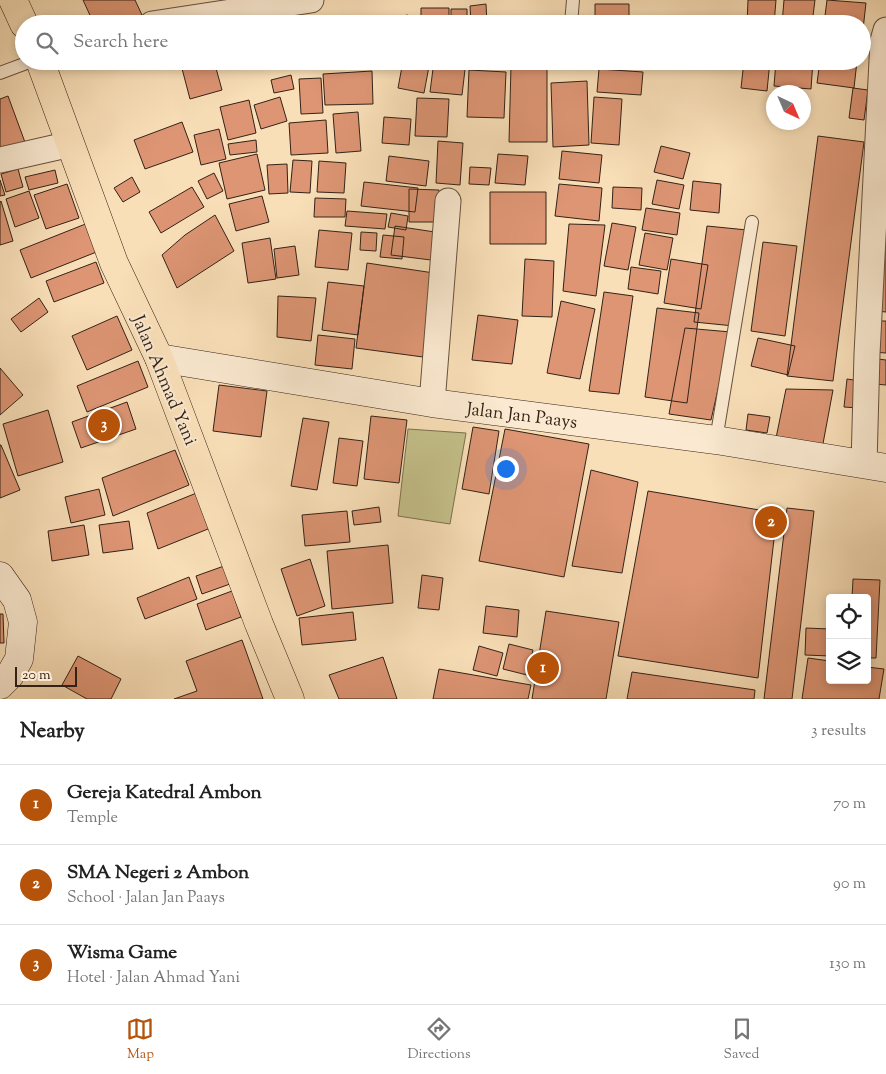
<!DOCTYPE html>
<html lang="en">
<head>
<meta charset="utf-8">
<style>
  :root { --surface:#fff; --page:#f6f6f6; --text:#222; --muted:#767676; --line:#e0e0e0; --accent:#b45309 }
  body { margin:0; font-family:"Sorts Mill Goudy",serif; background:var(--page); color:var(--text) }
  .controls { position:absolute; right:15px; bottom:15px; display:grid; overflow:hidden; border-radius:5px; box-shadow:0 2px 8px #0003 }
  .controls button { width:45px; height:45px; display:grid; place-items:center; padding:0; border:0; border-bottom:1px solid var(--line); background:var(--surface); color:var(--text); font:25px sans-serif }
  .compass { position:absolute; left:766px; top:85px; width:45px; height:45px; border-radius:50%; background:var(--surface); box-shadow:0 2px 8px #0003; rotate:136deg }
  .scale { position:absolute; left:15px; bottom:12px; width:62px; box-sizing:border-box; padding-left:5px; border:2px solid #342217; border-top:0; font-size:14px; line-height:18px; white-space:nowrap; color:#342217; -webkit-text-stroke:4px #fbead1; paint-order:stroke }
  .you { position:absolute; left:505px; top:468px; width:18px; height:18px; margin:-12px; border:4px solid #fff; border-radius:50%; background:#1a73e8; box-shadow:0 0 0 8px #1a73e833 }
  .badge { display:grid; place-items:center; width:32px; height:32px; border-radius:50%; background:var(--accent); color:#fff; font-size:16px; font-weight:700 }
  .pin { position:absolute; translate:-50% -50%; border:2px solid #fff; box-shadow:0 1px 5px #0006 }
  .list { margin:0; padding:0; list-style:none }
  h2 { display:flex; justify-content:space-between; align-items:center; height:65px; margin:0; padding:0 20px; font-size:21px }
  h2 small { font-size:16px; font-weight:400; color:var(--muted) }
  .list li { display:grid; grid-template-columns:32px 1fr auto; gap:15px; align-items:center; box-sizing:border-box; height:80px; padding:0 20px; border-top:1px solid var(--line) }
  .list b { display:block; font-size:19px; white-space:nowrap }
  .list p { margin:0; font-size:16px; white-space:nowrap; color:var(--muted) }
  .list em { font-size:16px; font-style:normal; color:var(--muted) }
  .icon { flex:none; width:28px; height:28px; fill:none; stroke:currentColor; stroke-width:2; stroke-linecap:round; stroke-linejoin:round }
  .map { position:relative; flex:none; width:886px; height:699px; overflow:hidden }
  .search { position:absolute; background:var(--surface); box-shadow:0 2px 8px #0003; left:15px; right:15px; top:15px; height:55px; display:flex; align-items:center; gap:12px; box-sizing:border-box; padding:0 18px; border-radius:28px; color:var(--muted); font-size:19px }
  .sheet { height:305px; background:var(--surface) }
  nav { display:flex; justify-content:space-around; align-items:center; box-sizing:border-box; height:70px; border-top:1px solid var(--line); background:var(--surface); font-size:14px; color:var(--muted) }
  nav a { display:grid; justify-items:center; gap:2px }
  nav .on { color:var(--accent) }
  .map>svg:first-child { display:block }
  .green { fill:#c4c08a; stroke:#7c7150 }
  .building { fill:#dd9574; stroke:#342217 }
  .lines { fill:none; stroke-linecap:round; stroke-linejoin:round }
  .lane-casing { stroke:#65513f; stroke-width:14 }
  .street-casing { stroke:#65513f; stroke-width:27 }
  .secondary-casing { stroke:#342217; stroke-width:29 }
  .highway-casing { stroke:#342217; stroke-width:29 }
  .lane { stroke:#fbead1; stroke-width:12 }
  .street { stroke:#fbead1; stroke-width:25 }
  .secondary { stroke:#fbead1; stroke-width:28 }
  .highway { stroke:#f9dfb8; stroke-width:28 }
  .labels { text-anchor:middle; stroke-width:4; stroke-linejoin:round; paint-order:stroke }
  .street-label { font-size:18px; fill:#342217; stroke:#fbead1 }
</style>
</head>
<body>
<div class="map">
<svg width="886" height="699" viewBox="0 0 886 699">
  <rect width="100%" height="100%" fill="#f9dfb8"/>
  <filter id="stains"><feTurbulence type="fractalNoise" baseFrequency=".004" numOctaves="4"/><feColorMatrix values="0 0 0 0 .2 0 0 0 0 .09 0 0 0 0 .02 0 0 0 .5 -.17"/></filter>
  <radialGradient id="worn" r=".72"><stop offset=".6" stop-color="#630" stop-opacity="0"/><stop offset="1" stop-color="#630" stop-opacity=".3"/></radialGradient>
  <path class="green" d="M408,429L466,433L450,524L398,516Z"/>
  <path class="building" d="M83,0H135L142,15L123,24H94Z
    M748,0H776L774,24H747Z
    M784,0H815L812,24H782Z
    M827,0L866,3L862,38V24H824Z
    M486,4L487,24H471L470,6Z
    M595,4H629V24H595Z
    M421,8H449V24H421Z
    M451,9H467V24H451Z
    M408,15L409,24H377L376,21Z
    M508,20H535V24H508Z
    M322,21V24H295V23Z
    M352,21L353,24H332V22Z
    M180,61H214L222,90L190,99Z
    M242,61H276L243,67Z
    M299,61H326V66L300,69Z
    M333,61H354V66L333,67Z
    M403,61H430L424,93L398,88Z
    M434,61H466L462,95L430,92Z
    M470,61H486V67H470Z
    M595,61H645V64L595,65Z
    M744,61H770L767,91L741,88Z
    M776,61H813L811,89L774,86Z
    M820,61H857L854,88L817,83Z
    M511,66H547V142H509Z
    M599,69L643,72L641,95L597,92Z
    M469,70L506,72L504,118L467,117Z
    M372,71L373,104L325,105L323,74Z
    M291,75L294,89L274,93L271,80Z
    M321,78L323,113L301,114L299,79Z
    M587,81L589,145L553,147L551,83Z
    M853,88L868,90L864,120L849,118Z
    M8,96L26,145L0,155V99Z
    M280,97L287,121L261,129L254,105Z
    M594,97L622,99L619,145L591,143Z
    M417,98L449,99L447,137L415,136Z
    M249,100L256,133L228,140L220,107Z
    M358,112L361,151L336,153L333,114Z
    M384,117L411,119L409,145L382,143Z
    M326,120L328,153L291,155L289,123Z
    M182,122L193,152L145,169L134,140Z
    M219,129L226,159L201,165L194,135Z
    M818,136L864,142L833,381L787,376Z
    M256,140L257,152L230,155L228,144Z
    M438,141L463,143L460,185L436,183Z
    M661,146L690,153L683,179L654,172Z
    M562,151L602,155L599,183L559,179Z
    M257,154L265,190L227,199L219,163Z
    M498,154L528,156L525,185L495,183Z
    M389,156L429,161L426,186L386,181Z
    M293,160L312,161L310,193L290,192Z
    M319,161L346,163L344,193L317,192Z
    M287,164L288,193L269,194L267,165Z
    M470,167L491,168L489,185L469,184Z
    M18,169L23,187L6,192L1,174Z
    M55,170L58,183L29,190L25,177Z
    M214,173L223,191L207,199L198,181Z
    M132,177L140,192L123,202L114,188Z
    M0,180L5,195L0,196Z
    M657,180L684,185L679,209L652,204Z
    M693,181L721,184L719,213L690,210Z
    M364,182L418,188L415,212L361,206Z
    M67,184L79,218L46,229L34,195Z
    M559,184L602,188L599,221L555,216Z
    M192,187L204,207L161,233L149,212Z
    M613,187L642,188L641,210L612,208Z
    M409,189L439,190L438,222H409Z
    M29,191L39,218L15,227L6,199Z
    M490,192H546V244H490Z
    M262,196L269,222L236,231L229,204Z
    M315,198L346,199L345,217H314Z
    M1,201L13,241L0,245V202Z
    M646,208L680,213L677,235L642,230Z
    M347,211L387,214L385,229L345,226Z
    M391,213L408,216L406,230L388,227Z
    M215,215L234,251L177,288L162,255L185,235Z
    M88,223L99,251L31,278L20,250Z
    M612,223L636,227L628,270L604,266Z
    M569,224L605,225L596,296L563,291Z
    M395,226L435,232L431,260L391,255Z
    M707,226L747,230L734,326L694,322Z
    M319,230L352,233L348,270L315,267Z
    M361,232L377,233L376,251L360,250Z
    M645,233L673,238L667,270L639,265Z
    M383,235L404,237L402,259L380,257Z
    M270,238L276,279L248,283L242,243Z
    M763,242L797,246L785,336L751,331Z
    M295,246L299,275L277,278L274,249Z
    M882,246H886V312L877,311Z
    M525,259L554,261L552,317L522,316Z
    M671,259L708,265L701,309L664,303Z
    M96,262L104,283L54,302L46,281Z
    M367,263L434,273L423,357L356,348Z
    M631,267L661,271L658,294L628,289Z
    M328,282L364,286L358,335L322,330Z
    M604,292L633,296L619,394L589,391Z
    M278,296L316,298L311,341L277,337Z
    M39,298L48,312L21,332L11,319Z
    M561,301L595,309L580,379L547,373Z
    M657,308L699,313L687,403L645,397Z
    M478,315L518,320L512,364L472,360Z
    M117,316L132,350L87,370L72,336Z
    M874,321H886V353L873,352Z
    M685,328L731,332L711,420L669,414Z
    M318,335L355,339L352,369L315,365Z
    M758,338L795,346L788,375L751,366Z
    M878,359L886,360V385L875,384Z
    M138,361L148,387L87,412L77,386Z
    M0,368L23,395L0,415Z
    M847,379L861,381L858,408L844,407Z
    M219,385L267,391L261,437L213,431Z
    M786,389L833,390L822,449L775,443Z
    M127,402L136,429L81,448L72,422Z
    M48,410L63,462L18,476L3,424Z
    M748,414L770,417L767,433L746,430Z
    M371,416L407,420L399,483L364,479Z
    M303,418L329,422L317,490L291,486Z
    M473,427L499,431L489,494L462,489Z
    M505,429L589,444L564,577L479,561Z
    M339,438L363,441L357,486L333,483Z
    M0,445H1L20,490L0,498Z
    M175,450L189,485L113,516L102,478Z
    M591,470L638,482L622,573L572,566Z
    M99,489L105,515L71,523L65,497Z
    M648,491L777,513L758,678L618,656Z
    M199,492L213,527L158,549L147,513Z
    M379,507L381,522L354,525L352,511Z
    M787,508L814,511L792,699H764Z
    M347,511L350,542L305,546L302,515Z
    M129,521L133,549L103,553L99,525Z
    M84,525L89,555L52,561L48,531Z
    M388,545L393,603L332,609L327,551Z
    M310,559L325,606L297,616L281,569Z
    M224,566L230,584L202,594L196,576Z
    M422,575L443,578L439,610L418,608Z
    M189,577L197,599L145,619L137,598Z
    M853,579L880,580L876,658H867V598H852Z
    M232,591L241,617L206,630L197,604Z
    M486,606L519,610L517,637L483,633Z
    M546,611L619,622L606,699H532Z
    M353,612L356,640L302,645L299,618Z
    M0,614H3L4,643H0Z
    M806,628L830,629V656L805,655Z
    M242,640L263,699H174L197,691L186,661Z
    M509,644L533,650L527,675L503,669Z
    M479,646L503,653L497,676L473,670Z
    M78,656L121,679L111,699H87L62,685Z
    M383,657L397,699H339L329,675Z
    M808,658L830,661V680H867V667L884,669L879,699H802Z
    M439,669L531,685L528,699H433Z
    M632,672L755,690L754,699H627Z"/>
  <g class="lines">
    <defs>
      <path id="lane" d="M571,24L573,0
        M0,73L32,61
        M716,440L752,222"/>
      <path id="street" d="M152,24L311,0
        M0,160L71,144
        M432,403L448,201
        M864,464L867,354L883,41L886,30"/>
      <path id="secondary" d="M159,358L432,403L716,440L886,468
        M0,576L17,600L23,622L19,659L10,675L0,685"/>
      <path id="highway" d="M13,0L24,24
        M40,61L114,263L159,358L259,624L290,699"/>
    </defs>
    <use href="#lane" class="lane-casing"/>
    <use href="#street" class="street-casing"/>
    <use href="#secondary" class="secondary-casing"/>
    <use href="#highway" class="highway-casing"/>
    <use href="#lane" class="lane"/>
    <use href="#street" class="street"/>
    <use href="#secondary" class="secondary"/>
    <use href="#highway" class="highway"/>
  </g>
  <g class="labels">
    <g class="street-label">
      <text transform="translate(165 380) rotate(67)" y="6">Jalan Ahmad Yani</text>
      <text transform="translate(522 415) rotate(7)" y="6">Jalan Jan Paays</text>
    </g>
  </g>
  <rect width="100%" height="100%" filter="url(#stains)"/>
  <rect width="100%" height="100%" fill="url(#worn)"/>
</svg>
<div class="controls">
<button><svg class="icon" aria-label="locate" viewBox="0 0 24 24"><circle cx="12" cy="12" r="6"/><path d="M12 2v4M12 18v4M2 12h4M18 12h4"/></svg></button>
<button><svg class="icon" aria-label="layers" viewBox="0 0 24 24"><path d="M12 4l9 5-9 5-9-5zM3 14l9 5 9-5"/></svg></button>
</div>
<svg class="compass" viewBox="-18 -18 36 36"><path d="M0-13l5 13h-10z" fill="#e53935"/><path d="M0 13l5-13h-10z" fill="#767676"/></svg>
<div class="scale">20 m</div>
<div class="you"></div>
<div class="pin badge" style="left:543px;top:668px">1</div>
<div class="pin badge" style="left:771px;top:522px">2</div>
<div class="pin badge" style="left:104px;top:425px">3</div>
<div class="search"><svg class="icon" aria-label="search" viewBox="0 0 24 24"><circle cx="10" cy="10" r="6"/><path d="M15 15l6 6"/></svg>Search here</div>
</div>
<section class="sheet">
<h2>Nearby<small>3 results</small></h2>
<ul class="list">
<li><span class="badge">1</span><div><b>Gereja Katedral Ambon</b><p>Temple</p></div><em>70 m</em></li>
<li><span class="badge">2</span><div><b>SMA Negeri 2 Ambon</b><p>School · Jalan Jan Paays</p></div><em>90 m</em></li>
<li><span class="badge">3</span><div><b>Wisma Game</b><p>Hotel · Jalan Ahmad Yani</p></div><em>130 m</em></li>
</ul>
</section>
<nav>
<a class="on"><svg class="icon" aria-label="map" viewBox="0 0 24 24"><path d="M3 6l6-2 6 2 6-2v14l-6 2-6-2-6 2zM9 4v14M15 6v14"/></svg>Map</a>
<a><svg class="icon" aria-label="directions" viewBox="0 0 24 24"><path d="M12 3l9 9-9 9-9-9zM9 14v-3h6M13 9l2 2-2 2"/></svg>Directions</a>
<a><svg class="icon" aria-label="saved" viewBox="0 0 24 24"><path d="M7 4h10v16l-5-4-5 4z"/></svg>Saved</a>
</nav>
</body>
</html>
